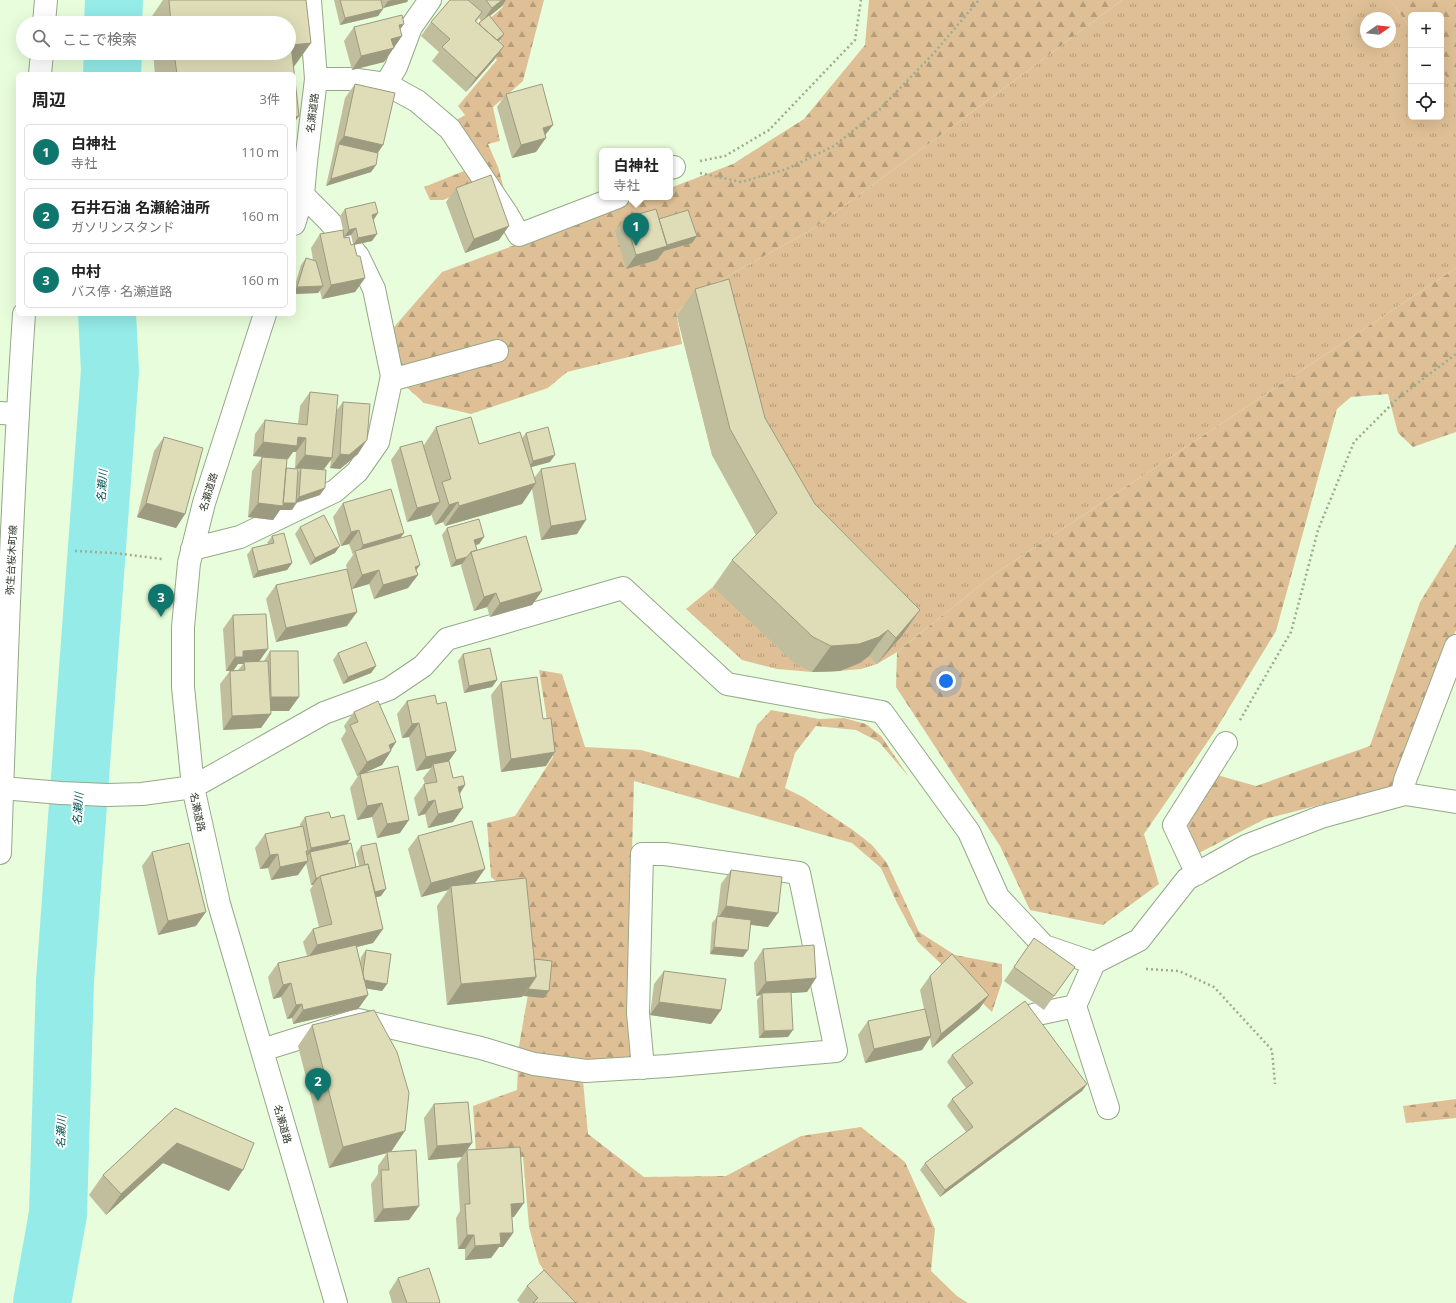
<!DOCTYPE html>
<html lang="ja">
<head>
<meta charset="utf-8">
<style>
  :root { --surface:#fff; --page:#f2f2f2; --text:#222; --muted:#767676; --line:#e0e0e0; --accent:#0f766e }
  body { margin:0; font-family:"Open Sans","Noto Sans JP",sans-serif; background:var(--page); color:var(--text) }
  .controls { position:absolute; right:12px; top:12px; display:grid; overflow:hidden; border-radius:6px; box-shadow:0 4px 16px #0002 }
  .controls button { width:36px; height:36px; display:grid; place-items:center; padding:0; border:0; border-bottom:1px solid var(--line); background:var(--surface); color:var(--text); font:20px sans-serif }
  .compass { position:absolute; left:1360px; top:12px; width:36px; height:36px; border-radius:50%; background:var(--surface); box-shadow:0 4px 16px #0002; rotate:76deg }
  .you { position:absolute; left:946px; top:681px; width:14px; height:14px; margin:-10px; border:3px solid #fff; border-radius:50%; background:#1a73e8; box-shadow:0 0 0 6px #1a73e833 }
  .badge { display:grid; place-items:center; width:26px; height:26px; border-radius:50%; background:var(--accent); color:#fff; font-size:13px; font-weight:700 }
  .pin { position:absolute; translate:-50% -33px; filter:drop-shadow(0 1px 2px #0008) }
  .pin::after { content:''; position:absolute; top:21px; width:14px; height:12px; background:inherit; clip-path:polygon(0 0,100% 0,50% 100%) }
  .popup { position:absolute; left:599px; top:148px; width:74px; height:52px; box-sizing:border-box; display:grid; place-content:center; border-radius:6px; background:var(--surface); filter:drop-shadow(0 1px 3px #0005); font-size:13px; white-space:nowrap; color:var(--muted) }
  .popup b { font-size:15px; color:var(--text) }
  .popup::after { content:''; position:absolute; left:50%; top:100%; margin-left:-8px; border:8px solid transparent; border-top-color:var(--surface) }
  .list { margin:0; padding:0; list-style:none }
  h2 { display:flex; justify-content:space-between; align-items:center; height:52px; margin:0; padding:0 16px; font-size:17px }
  h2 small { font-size:13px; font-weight:400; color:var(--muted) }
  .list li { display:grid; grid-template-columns:26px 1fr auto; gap:12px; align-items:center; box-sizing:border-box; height:56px; margin:0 8px 8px; padding:0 8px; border:1px solid var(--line); border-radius:6px }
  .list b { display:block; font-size:15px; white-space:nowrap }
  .list p { margin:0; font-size:13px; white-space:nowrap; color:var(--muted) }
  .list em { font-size:13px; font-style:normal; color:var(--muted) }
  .icon { flex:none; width:22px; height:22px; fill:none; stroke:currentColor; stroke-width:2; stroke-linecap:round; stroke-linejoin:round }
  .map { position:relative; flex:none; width:1456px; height:1303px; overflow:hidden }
  .search { position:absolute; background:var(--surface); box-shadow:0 4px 16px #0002; left:16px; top:16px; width:280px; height:44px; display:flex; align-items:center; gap:10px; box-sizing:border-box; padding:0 14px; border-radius:22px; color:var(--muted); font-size:15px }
  .panel { position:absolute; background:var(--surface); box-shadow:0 4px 16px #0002; left:16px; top:72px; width:280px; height:244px; border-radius:6px }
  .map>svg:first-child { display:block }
  .grass { fill:url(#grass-tufts); fill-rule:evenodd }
  .forest { fill:url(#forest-firs) }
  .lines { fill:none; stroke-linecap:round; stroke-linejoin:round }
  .river { stroke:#94ebe8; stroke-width:58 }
  .minor-casing { stroke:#95a889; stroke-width:24 }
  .major-casing { stroke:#95a889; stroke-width:24 }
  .path { stroke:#9cac92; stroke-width:2.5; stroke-dasharray:2 3; stroke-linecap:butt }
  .minor { stroke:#fff; stroke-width:22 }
  .major { stroke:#fff; stroke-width:22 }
  .wall { fill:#c0be9d; fill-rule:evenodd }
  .shaded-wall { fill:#9c9b80 }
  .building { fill:#dfddb7; stroke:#9c9b80 }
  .labels { text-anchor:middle; stroke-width:3.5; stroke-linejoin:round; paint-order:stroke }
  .street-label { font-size:10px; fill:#2d3528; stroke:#fff }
  .water-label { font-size:11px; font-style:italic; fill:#015352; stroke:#fff }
</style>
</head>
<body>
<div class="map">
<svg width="1456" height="1303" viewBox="0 0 1456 1303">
  <defs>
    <pattern id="grass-tufts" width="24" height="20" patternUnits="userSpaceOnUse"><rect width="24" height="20" fill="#dfc096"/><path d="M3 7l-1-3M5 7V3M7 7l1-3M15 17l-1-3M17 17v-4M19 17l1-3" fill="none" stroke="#b59d7a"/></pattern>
    <pattern id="forest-firs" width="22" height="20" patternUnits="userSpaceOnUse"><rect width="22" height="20" fill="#dfc096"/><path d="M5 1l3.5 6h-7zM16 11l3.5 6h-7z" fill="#b59d7a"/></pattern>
  </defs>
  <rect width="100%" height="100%" fill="#e8fddb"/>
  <path class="grass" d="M1122,0H1390L1411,29V117H1441V70L1456,91V268L993,575L897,652L877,664L861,669L827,672H812L777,669L742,660L686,609L713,587L759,539L712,455L676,312L719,281L811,230L972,112ZM1366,18H1390V42H1366Z"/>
  <path class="forest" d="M498,0H544L523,81L493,107L500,141L488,144L498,167L507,200L487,183L443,200H430L424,187L469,169L441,129L465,115L458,106L497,60L490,51L501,41L487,21L503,7Z
    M869,0H1122L972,112L811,230L719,281L676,312L682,344L567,372L548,388L471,414L424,403L402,383L394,359V327L442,272L645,197H670V188L733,164L804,119L865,45Z
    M1390,0H1456V91L1441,70V15H1411V29Z
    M1456,268V432L1413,447L1398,433L1388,394L1351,397L1337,409L1276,631L1215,731L1144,834L1159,884L1103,925L1030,910L1000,846L896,687L897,652L993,575Z
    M1456,544V630L1393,786L1265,819L1197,854L1186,820L1217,775L1256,786L1370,746L1420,602Z
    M539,670L562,674L585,747L641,750L739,778L757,725L771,710L819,719L844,718L866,724L881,736L909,777L879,742L856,730L816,726L795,753L785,788L803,797L853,830L872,845L887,863L919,932L955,955L1002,964V982L992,1012L918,942L897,903L881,868L852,843L634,781L628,995L632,1057L583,1081L588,1134L644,1177L726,1176L801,1136L861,1127L905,1162L935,1229L931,1271L957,1296L968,1303H565L539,1263L529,1227L523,1157L476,1154L473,1106L517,1090L519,1046L531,977L512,894L491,877L487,823L515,816L553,757Z
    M1456,1099V1118L1406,1123L1403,1106Z"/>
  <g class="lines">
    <path class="river" d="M113,23L114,0
      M112,74L113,53
      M42,1303L58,1214L65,981L110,371L107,314"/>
    <defs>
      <path id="minor" d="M316,79H350L386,84L417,101L450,129L507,214L519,235L618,197
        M386,84L396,67L411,27L430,0
        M670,168L674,167
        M294,224L303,195L306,162L316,79L310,0
        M265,314L204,503L189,563L183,627V687L193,787L219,904L336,1303
        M391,380L497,351
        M0,413L18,414
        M192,549L240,537L335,491L357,472L378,442L392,376L374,289L358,256L329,221L303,195
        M2,788L61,793L107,795L142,794L193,787L324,713L389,689L423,666L447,639L623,588L727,684L882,712L969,832L998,897L1044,946L1094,963L1139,940L1187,879L1246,846L1321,817L1405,794L1456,802
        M1402,794L1405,780L1456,646
        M1197,874L1174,825L1226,743
        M1094,963L1075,1006L1108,1108
        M1033,1015L1075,1006
        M262,1050L358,1020L481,1048L534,1064L586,1071L667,1066L836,1051L799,873L665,854H642L638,1013L643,1068"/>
      <path id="major" d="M44,23L46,0
        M40,74L42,53
        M0,853C6,674 12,494 24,314"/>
    </defs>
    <use href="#minor" class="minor-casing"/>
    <use href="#major" class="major-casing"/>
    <path class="path" d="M700,161L725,156L769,130L855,40L861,0
      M700,173L741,182L787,169L834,146L879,110L933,54L979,0
      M75,551L114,553L162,559
      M1240,720L1291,632L1318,530L1354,442L1398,398L1456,354
      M1146,969L1179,971L1214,987L1272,1050L1275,1084"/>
    <use href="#minor" class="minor"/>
    <use href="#major" class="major"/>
  </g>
  <path class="wall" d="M163,0H306L311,43L293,68L294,74H155L153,53H289V23H150V19Z
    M334,0H408L407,2L383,8V9L378,16L340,25Z
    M450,0H506L501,7L490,16L504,34L499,42L504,46L494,60L466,92L432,61L439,52L421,36L431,22ZM479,18L481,21L479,24L476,22Z
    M354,27L400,30L402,36L384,62L352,70L344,41Z
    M355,84L383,145L378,153L376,165L371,172L326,186L334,150L345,98Z
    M506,94L545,136L536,152L512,158L497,107Z
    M456,188L499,240L465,253L446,202Z
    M345,209L378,213L374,220L372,241L354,245L357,256L365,278L355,292L322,299L320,291L318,293L294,294V288L301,265L306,258L313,260L311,248L320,234L343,230L340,216ZM351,235L353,244L351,245L344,237Z
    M625,218L659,219L697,236L692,243L664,251L657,260L626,269L615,231Z
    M695,289L765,418L815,504L901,637L877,664L869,656L860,663L840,671L812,672L794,663L713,587L732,560L756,535L712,455L677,316Z
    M310,392L336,411L343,402L358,454L340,469L330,468L331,460L323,470L320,495L297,503L292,510H280L273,520L248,517L252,471L262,457L253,456L255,434L265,420L298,424L300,406ZM293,452H296L295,468L300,469L298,472L286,468L287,459H288Z
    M436,427L479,444L522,438L526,433L550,462L531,467L534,478L541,469L577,534L541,540L532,489L522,504L445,526L443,522L435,525L431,514L430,516L407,522L391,460L400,447L424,445Z
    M164,437L185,514L176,528L137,517L154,451Z
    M343,503L400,538L416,570L418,575L408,588L374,599L369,584L352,589L350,581L347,626L276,642L266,599L276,585L347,569L346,565L353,555L349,544L341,546L333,517Z
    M300,527L335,553L310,565L295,534Z
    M447,528L484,537L479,544L476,545L477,550L542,591L532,605L490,617L487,607L474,611L461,566L462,564L451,567L442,535Z
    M272,536L292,563L287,570L253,578L247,555L252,548L268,544L267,543Z
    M233,615L260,661H264L270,651L289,711H270L261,728L223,730L220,684L230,671H226L223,629ZM238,664H243L238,670H234Z
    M338,653L376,666L371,673L343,684L333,660Z
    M463,654L497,680L492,687L464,693L458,661Z
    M501,682L543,719L546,766L501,772L491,695Z
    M407,701L437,704L456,751L449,761L453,778L465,785L460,794L453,822L428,828L425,814L418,816L414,798L424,784H425L423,778L431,768L416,771L409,737L402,738L397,714Z
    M354,712L396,742L391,750V751L382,765L366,772L400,833L377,838L372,817L357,820L350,788L358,776H357L341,739L346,731L344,726Z
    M305,817L331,818L350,840L347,843L356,867L359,866L356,853L361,846L381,896L376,897L383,929L373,943L357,947L360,963L361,957L366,950L387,984L382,991L366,988L368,995L358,1009L293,1024L292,1018L287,1019L281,997L273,999L268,977L278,963L307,956L303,942L313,929L319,927L310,890L313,885H311L306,863L298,875L271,880L268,868L260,869L255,848L265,834L300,826V824Z
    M418,836L475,883H473L534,959L544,998L523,995L522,997L447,1005L437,906L448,890L421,897L408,849Z
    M152,852L196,926L158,935L142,866Z
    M731,870L768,927L751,925L743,957L710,954L712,923L717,917L721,884Z
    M1034,938L1075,967L1044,1010L1004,981Z
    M763,949L816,978L807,992L791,993L788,1037L759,1038L757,1000L761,995L756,996L754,963Z
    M664,971L721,1010L711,1024L650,1015L654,984Z
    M930,976L989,995L979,1009L932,1048L930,1038L922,1050L865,1063L858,1035L868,1021L924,1009L920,990Z
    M312,1025L391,1152L419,1206L409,1220L374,1222L371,1184L378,1174V1166L387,1153L329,1168L298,1046Z
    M952,1055L1087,1084L1082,1091L940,1197L920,1170L925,1163L966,1132L947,1106L952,1099L966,1088L947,1062Z
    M434,1104L472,1143L462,1157L428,1160L424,1118Z
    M175,1108L229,1191L163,1163L106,1215L89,1195L103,1175Z
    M467,1150L514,1217H512L513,1233L503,1247H499L491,1258L465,1260V1249H458L456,1218L460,1211L457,1164Z
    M398,1278L440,1303H392L389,1292Z
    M527,1286L576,1303H520L517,1300Z"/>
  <path class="shaded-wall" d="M392,0H408L407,2L383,8L388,1Z
    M502,0H506L501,7L482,22L492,8Z
    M383,9L378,16L340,25L345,18Z
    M404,24L394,38L399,25Z
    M504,34L499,41L489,49L494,42Z
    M402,36L384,62L352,70L361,56L391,39Z
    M311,43L292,69L291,45Z
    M504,46L494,60L466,92L476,78Z
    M299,116L294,123V117Z
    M553,125L543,138V128Z
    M344,136L383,145L374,158L339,144L334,150Z
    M546,138L536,152L512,158L521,145Z
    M376,165L371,172L326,186L331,179Z
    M378,213L373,220L372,215Z
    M509,226L499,240L465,253L474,239Z
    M356,228L351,235L344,237L349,230Z
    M377,234L372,241L353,245L358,238Z
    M697,236L692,243L664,251L657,260L626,269L636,255Z
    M365,278L355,292L322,299L331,285Z
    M323,286L318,293L294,294V291L297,287Z
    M298,437L306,438L296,452H293L288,459L253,456L263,442Z
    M367,440L358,454L340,469L330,468L340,454Z
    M305,455L332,458L322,472L301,468L300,469L295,468Z
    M555,455L550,462L528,468L533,461Z
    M536,483L522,504L445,526L459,506Z
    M325,488L320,495L295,503H296L292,510H280L273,520L248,517L258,503L280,502L294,503L299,497Z
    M440,502L430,516L407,522L417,508Z
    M458,502L443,522L435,525L449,505Z
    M146,503L185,514L176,528L137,517Z
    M586,520L577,534L541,540L551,526Z
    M359,530L349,544L341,546L351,532Z
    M404,533L394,547L356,555L363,545Z
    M484,537L479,544L470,547L474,540Z
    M340,546L335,553L310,565L315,558Z
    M467,557L462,564L451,567L456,560Z
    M292,563L287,570L253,578L258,571Z
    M420,565L412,576L418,575L408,588L374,599L383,585L415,567Z
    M379,570L369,584L352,589L362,575Z
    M542,591L532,605L490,617L500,603Z
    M496,593L487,607L474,611L484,597Z
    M920,610L901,637L877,664L896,638Z
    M357,612L347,626L276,642L286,628Z
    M888,630L869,656L860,663L840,671L812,672L831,646Z
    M268,649L258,663L244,662L243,664H238L233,671H226L235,657L243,651Z
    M376,666L371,673L343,684L348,677Z
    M497,680L492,687L464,693L469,686Z
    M271,697H299L289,711H262Z
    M271,714L261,728L223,730L232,716Z
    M419,723L409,737L402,738L412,724Z
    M396,742L389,753L391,751L382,765L360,775V774L357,776L367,762L389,745Z
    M456,751L446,765L433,764L431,768L416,771L426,757Z
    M555,752L546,766L501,772L511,759Z
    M465,785L456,799L458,787Z
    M435,800L425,814L418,816L428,802Z
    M382,803L372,817L357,820L367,806Z
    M463,808L453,822L428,828L438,814Z
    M409,820L400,833L377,838L387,824Z
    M350,840L345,847L310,852L308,855H306L311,848Z
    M306,851H308L300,862L308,861L298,875L271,880L280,867Z
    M278,854L268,868L260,869L270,855Z
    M485,869L475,883L452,889L451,886L448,890L421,897L431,883Z
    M316,878H318L313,885H311Z
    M386,889L381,896L367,900L371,892Z
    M726,906L778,913L768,927L717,920Z
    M206,912L196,926L158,935L168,921Z
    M383,929L373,943L307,959L317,945Z
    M714,947L748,950L743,957L710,954Z
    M536,977L522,997L447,1005L461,984Z
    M816,978L807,992L762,995V993L761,995L756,996L766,982Z
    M362,980L387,984L382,991L357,987Z
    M291,983L281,997L273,999L283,985Z
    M528,989L549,991L544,998L523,996Z
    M368,995L358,1009L293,1024L303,1010Z
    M989,995L979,1009L932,1048L941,1034Z
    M659,1002L721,1010L711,1024L650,1015Z
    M302,1004L292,1018L287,1019L296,1005Z
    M793,1030L788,1037L759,1038L764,1031Z
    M931,1036L922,1050L865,1063L874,1049Z
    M1087,1084L1082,1091L940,1197L945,1190Z
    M405,1131L391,1152L329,1168L343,1147Z
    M177,1143L243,1170L229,1191L163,1163L106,1215L121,1194Z
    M472,1143L462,1157L428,1160L437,1146Z
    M524,1203L514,1217L501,1218L511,1204Z
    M419,1206L409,1220L374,1222L383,1209Z
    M500,1233H513L503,1247H499L491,1258L465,1260L475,1246Z
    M467,1235H474L465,1249H458Z"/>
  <path class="building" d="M169,0H306L311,43L291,45L299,116L294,117V74H177L174,53H289V23H171Z
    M340,0H381L383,9L345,18Z
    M450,0H468L482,12L475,21L504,46L476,78L442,47L450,39L431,22Z
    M486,0H502L492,8Z
    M402,15L404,24L399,25L402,36L391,39L394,48L361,56L354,27Z
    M489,15L504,34L497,40L482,27L479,23Z
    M355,84L395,93L383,145L344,136Z
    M542,84L553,125L543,128L546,138L521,145L506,94Z
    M339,144L378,153L376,165L331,179Z
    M491,175L509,226L474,239L456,188Z
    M375,202L378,213L372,215L377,234L358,238L356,228L349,230L345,209Z
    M656,209L667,246L636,255L625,218Z
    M688,210L697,236L667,245L659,219Z
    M343,230L344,238L349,237L351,245L354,244L357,256H360L365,278L331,285L320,234Z
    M306,258L316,261L323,286L297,287Z
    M729,279L765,418L815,504L920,610L896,638L888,630L879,637L859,644L831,646L813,637L732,560L777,513L730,429L695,289Z
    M310,392L338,395L332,458L305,455L306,438L298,437L297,446L263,442L265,420L307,425Z
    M343,402L370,404L367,440L349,455L340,454Z
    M471,417L479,444L520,432L536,483L459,506L458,502L449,505L442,482L451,479L436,427Z
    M548,427L555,455L533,461L526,433Z
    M164,437L203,448L185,514L146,503Z
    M422,441L440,502L417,508L400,447Z
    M262,457L287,459L283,506L258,503Z
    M575,463L586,520L551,526L541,469Z
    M286,468L298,469L296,503H283Z
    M301,468L326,470L325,488L299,497Z
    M391,489L404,533L363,545L359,530L351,532L343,503Z
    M324,515L340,546L315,558L300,527Z
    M479,519L484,537L474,540L477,550L471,552L467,557L456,560L447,528Z
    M284,533L292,563L258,571L252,548L274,543L272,536Z
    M411,535L420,565L415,567L418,575L383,585L379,570L362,575L355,551Z
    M526,536L542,591L500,603L496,593L484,597L471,552Z
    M347,569L357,612L286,628L276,585Z
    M266,614L268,649L243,651V657H235L233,615Z
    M366,642L376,666L348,677L338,653Z
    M490,648L497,680L469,686L463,654Z
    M270,651H298L299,697H271Z
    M268,661L271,714L232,716L230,671L245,670L244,662Z
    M537,677L543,719L551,718L555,752L511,759L501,682Z
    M435,695L437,704L446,702L456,751L426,757L419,723L412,724L407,701Z
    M378,701L396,742L389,745L391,751L367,762L350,725L358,722L354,712Z
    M449,761L453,778L463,776L465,785L458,787L463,808L438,814L435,800L428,802L424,784L437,782L433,764Z
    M398,766L409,820L387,824L382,803L367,806L360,774Z
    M329,812L331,818L344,815L350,840L311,848L305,817Z
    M472,821L485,869L431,883L418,836Z
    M303,826L308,851H306L308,861L280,867L278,854L270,855L265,834Z
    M189,843L206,912L168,921L152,852Z
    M351,843L356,867L320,876L318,878H316L310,852Z
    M376,843L386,889L375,892L368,864L365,865L361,846Z
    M368,864L383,929L317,945L313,929L332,924L320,876Z
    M731,870L782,877L778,913L726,906Z
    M526,878L536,977L461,984L451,886Z
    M717,916L751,920L748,950L714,947Z
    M1034,938L1075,967L1054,996L1014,967Z
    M356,945L368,995L303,1010L302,1004L296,1005L291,983L283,985L278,963Z
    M814,945L816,978L766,982L763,949Z
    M366,950L391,954L387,984L364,980L363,973Z
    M952,954L989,995L941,1034L930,976Z
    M534,959L552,961L549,991L528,989L536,977Z
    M664,971L726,979L721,1010L659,1002Z
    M791,992L793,1030L764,1031L762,993Z
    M1025,1001L1087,1084L945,1190L925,1163L973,1127L952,1099L973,1083L952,1055Z
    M925,1009L931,1036L874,1049L868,1021Z
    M374,1010L397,1052L409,1093L405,1131L343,1147L312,1025Z
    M468,1102L472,1143L437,1146L434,1104Z
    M175,1108L254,1143L243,1170L177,1143L121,1194L103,1175Z
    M520,1147L524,1203L511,1204L513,1233H500L501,1244L475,1246L474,1235H467L465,1204H470L467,1150Z
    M416,1150L419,1206L383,1209L381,1170H389L387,1152Z
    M429,1268L440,1302L438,1303H407L398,1278Z
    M544,1270L576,1303H533L538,1298L527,1286Z"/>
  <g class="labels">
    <g class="street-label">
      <text transform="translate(312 113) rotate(-83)" y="4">名瀬道路</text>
      <text transform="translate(208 492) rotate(-73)" y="4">名瀬道路</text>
      <text transform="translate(11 560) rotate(-87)" y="4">弥生台桜木町線</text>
      <text transform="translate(198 812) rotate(78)" y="4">名瀬道路</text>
      <text transform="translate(283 1124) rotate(74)" y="4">名瀬道路</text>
    </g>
    <g class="water-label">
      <text transform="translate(102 486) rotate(-86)" y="4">名瀬川</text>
      <text transform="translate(78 809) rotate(-86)" y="4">名瀬川</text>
      <text transform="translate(61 1132) rotate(-88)" y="4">名瀬川</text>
    </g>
  </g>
</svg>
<div class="controls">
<button>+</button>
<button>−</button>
<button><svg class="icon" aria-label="locate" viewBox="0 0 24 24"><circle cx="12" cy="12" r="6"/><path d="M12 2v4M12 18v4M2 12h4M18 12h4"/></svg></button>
</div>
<svg class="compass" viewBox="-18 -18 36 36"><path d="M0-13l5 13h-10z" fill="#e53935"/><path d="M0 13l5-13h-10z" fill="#767676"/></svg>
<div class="you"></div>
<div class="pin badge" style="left:636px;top:246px">1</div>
<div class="popup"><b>白神社</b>寺社</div>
<div class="pin badge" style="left:318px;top:1101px">2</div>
<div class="pin badge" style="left:161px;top:617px">3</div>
<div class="search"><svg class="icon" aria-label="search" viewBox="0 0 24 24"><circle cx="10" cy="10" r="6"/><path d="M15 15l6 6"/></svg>ここで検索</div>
<section class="panel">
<h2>周辺<small>3件</small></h2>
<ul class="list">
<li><span class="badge">1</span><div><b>白神社</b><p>寺社</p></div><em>110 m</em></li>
<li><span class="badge">2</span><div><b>石井石油 名瀬給油所</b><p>ガソリンスタンド</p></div><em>160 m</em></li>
<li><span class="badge">3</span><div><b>中村</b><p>バス停 · 名瀬道路</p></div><em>160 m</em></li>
</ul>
</section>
</div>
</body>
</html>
